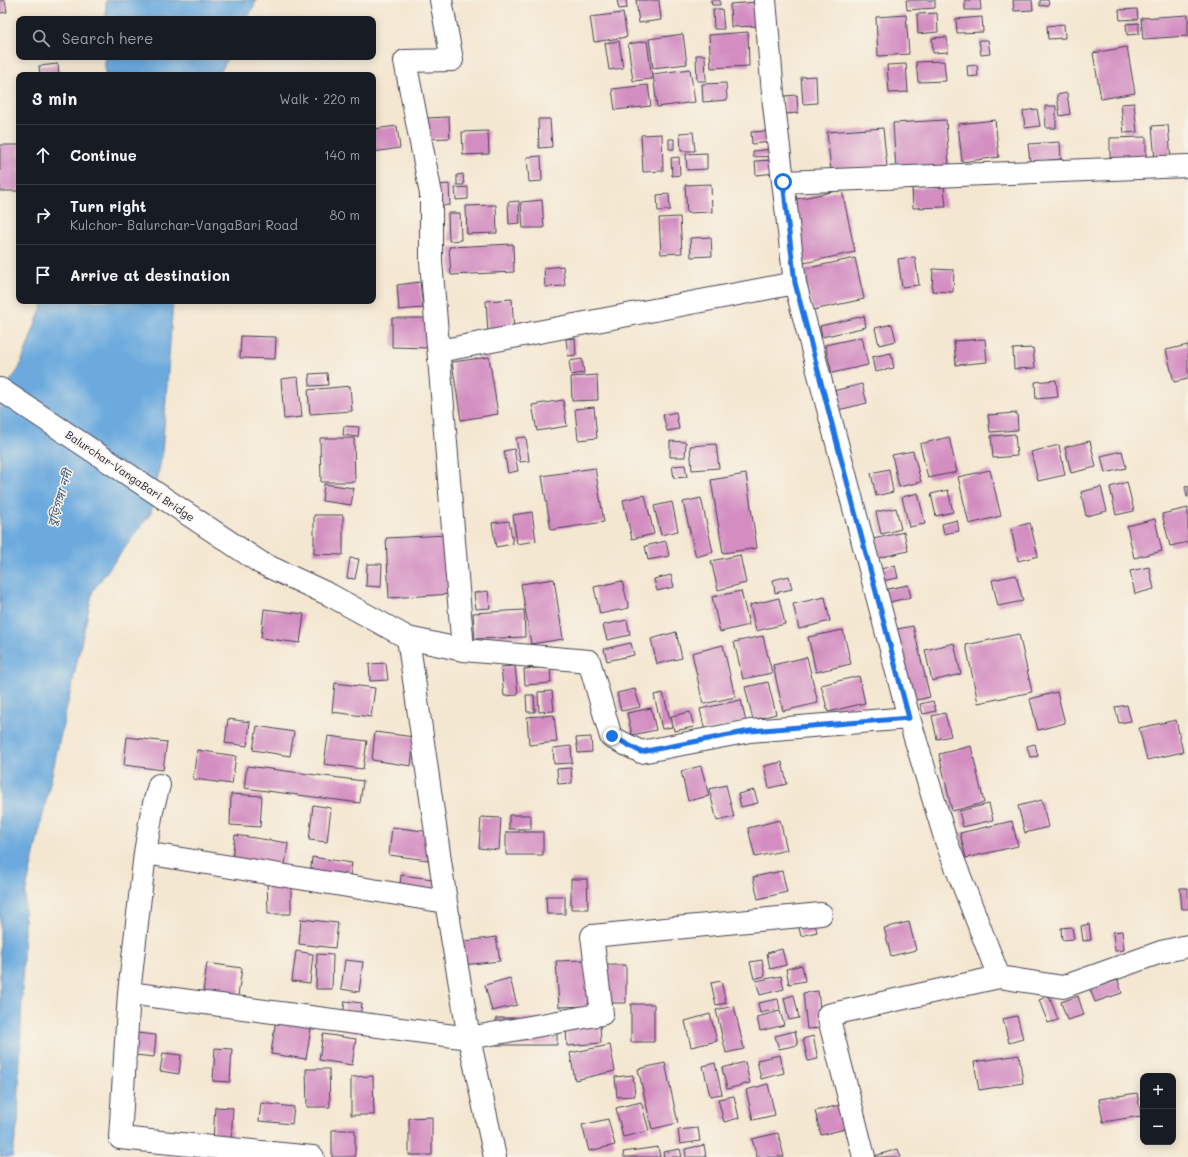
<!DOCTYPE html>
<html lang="en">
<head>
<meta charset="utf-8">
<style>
  :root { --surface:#171b24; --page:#20242c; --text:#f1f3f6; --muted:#9ea1a6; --line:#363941 }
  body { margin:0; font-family:Mali,"Noto Sans Bengali",sans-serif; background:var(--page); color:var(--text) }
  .controls { position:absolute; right:12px; bottom:12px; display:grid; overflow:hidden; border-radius:8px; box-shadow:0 2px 10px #0003 }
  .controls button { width:36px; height:36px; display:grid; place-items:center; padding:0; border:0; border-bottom:1px solid var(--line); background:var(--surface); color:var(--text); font:20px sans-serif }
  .stop { position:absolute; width:12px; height:12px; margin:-9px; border:3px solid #1a73e8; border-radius:50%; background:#fff }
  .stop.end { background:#1a73e8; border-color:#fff; box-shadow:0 1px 4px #0008 }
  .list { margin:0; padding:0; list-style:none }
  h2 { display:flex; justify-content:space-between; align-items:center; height:52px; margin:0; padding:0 16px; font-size:17px }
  h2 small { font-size:13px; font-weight:400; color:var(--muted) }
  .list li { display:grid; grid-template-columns:26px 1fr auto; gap:12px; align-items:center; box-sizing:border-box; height:60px; padding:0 16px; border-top:1px solid var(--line) }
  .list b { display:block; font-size:15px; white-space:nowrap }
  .list p { margin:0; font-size:13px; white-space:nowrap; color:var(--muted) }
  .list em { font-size:13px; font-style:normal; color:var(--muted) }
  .icon { flex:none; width:22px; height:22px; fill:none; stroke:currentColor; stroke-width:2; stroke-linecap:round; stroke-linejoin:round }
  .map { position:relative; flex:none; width:1188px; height:1157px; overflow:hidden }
  .search { position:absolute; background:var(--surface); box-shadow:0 2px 10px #0003; left:16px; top:16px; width:360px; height:44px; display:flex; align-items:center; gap:10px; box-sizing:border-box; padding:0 14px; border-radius:8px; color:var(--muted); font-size:15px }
  .panel { position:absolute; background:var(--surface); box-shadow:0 2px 10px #0003; left:16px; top:72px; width:360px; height:232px; border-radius:8px }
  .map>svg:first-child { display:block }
  .water { fill:#6caade; stroke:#47668c }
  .building { fill:#d38dc1 }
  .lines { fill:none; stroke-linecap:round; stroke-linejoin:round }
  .minor-casing { stroke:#424052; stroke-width:24 }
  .minor { stroke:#fff; stroke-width:22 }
  .route { stroke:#1a73e8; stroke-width:5 }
  .labels { text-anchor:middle; stroke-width:3; stroke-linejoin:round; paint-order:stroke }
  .street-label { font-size:11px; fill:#22223b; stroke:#f7f3e8 }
  .water-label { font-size:12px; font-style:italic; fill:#40587c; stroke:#f7f3e8 }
</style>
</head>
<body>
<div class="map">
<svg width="1188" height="1157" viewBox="0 0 1188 1157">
  <rect width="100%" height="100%" fill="#f7f3e8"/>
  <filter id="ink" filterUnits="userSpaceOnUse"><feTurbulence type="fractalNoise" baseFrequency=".025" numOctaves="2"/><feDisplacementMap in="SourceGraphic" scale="8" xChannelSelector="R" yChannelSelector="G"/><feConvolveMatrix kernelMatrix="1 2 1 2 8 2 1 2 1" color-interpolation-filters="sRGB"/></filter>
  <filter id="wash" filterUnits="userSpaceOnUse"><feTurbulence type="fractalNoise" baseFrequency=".012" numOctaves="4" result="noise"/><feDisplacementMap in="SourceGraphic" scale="16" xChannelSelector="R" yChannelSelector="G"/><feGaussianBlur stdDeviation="0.9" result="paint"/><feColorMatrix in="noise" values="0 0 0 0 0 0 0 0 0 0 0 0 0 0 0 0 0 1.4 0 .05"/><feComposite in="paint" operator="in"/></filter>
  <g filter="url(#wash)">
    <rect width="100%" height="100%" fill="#f4e7d1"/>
    <path class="water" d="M106,0H257L247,19H106Z
      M105,57H228L219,75H105Z
      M44,301H173L162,454L151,513L93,590L25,895L18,1122L12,1157H0V395L19,369Z"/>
    <g id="blocks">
      <path class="building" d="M5,0L7,12L0,13V1Z
        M617,0H626L627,8L619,9Z
        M636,0H659L661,20L639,23Z
        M711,0H720V5H712Z
        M906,0H935V8L907,10Z
        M965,0H980L981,10H965Z
        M1013,0H1032L1033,10L1014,11Z
        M1040,0H1048L1049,5L1040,6Z
        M757,2L759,26L731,27L730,4Z
        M713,9H722L724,29H714Z
        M1137,9L1138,19L1120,20L1119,10Z
        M623,13L627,37L594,42L590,17Z
        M937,13L938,32L918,34L917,14Z
        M906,15L909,54L878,56L876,17Z
        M1188,15V36L1143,39L1141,18Z
        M982,17L983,32L957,33L956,19Z
        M1139,23V34L1127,35L1126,24Z
        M1064,24L1065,38L1048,39L1047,26Z
        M748,32L749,66L711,68L709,35Z
        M683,34L687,64L653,68L649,39Z
        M947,37L948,52L933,53L932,38Z
        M979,40H988L990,54L981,55Z
        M619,41L623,68L609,70L605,43Z
        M647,41L652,79L633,81L628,44Z
        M1127,47L1135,93L1101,99L1093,53Z
        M696,55H705L706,81H697Z
        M944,61L946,81L918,82L916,62Z
        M58,64L59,75H40L39,66Z
        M906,64L908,92L889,93L887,65Z
        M977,65L978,76L968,77L967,66Z
        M690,69L695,102L657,107L653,74Z
        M816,76L817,103L803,104L801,77Z
        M726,83L727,100L703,102L702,84Z
        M648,85L651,106L615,110L612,89Z
        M1067,93L1070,114L1060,116L1057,95Z
        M797,95L798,113L785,114L784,96Z
        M1134,103L1137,132L1124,133L1121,104Z
        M1045,106H1056V128H1046Z
        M1037,109L1040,126L1025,128L1023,111Z
        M449,117L450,138L427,139L426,118Z
        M538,119H550L552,147L539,148Z
        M946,120L949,167L896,170L893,123Z
        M995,120L999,157L962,162L958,124Z
        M1168,125L1171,159L1155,161L1152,126Z
        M397,126L400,148L373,152V129Z
        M883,128L887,167L831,171L827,132Z
        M488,131L489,154L463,155L462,132Z
        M770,131L771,142L752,144L751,132Z
        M693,132L695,151H681L680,133Z
        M662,134L663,171L643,172L641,135Z
        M1146,137V160L1110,161V138Z
        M669,139H674V149H669Z
        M1060,142L1061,159L1030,162L1028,144Z
        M0,145H19V191H0Z
        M773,149V156L753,157V151Z
        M707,153V169L687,170L686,154Z
        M541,156L542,181L529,182L527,157Z
        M679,157L680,175L672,176L671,158Z
        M774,160L776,173L756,175L755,161Z
        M463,174L464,185H457V175Z
        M449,184L450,205L438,206L437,185Z
        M711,184L712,212L687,213L685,185Z
        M468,187V199L456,200L455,188Z
        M944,187L946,207L913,208L912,188Z
        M842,190L855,252L804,263L792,200Z
        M669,194L670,210L658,211L657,195Z
        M542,200L544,228H523L521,202Z
        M519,201L520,223L509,224L508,202Z
        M496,205L497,233L467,234L466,206Z
        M448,213H460L461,240L449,241Z
        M680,217L682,253L661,254L659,218Z
        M711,237L712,256L691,257L690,238Z
        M513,244L514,272L451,275L449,247Z
        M915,257L919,285L902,287L898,259Z
        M855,258L864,299L813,310L804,269Z
        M563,266L565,286L545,287L544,268Z
        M933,269L954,270L953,292L932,291Z
        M420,282L423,308L399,310L397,285Z
        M512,299L514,333L488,334L486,301Z
        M864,316L866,327L822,337L820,326Z
        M392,318H429V348L392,347Z
        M892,324L896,341L879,345L875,328Z
        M241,336L276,337L275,359L240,358Z
        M862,337L868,365L832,373L825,345Z
        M575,338L576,355L568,356L566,339Z
        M985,339L987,362L956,365L954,341Z
        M1188,345V379L1174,382L1166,350Z
        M1033,348L1035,368L1014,369L1013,349Z
        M891,353L894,368L875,372L872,357Z
        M489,357L498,414L461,420L452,362Z
        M582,359L584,373L571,375L569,361Z
        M327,373L328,385L310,386L309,374Z
        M597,375L598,400L572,401L571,377Z
        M298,377L302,417L284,419L281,379Z
        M1056,380L1058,397L1036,399L1035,382Z
        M862,384L867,403L834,411L829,392Z
        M350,386L352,411L310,414L308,390Z
        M563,400L567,426L537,431L532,405Z
        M594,407L597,438L578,440L575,409Z
        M676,412L679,429L667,431L663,415Z
        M1017,413L1018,430L990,432L988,415Z
        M344,426L359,427L358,437L343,435Z
        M1015,434L1017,456L993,458L991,436Z
        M526,437L529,461L520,462L516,438Z
        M949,437L957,472L928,478L920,444Z
        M320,438H354L355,482H321Z
        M670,441L686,442L685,457H670Z
        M1090,441L1096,467L1071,473L1065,447Z
        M716,444L719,468L692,470L690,446Z
        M1059,445L1065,475L1038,481L1031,452Z
        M514,449L518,471L508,473L504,451Z
        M913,451L921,482L899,487L892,455Z
        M1122,451L1126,468L1105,473L1101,456Z
        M685,465L687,477L674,478L672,466Z
        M595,468L604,522L551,530L542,476Z
        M889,469L893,492L876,496L871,473Z
        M990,470L1001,516L969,524L958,477Z
        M746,474L757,548L723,553L711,480Z
        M1127,482L1134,511L1116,515L1110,487Z
        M324,484L354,488L351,505L322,501Z
        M1188,486V497H1187L1185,487Z
        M1101,487L1107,511L1086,516L1081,492Z
        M948,490L953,512L936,516L931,494Z
        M918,493L925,524L909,527L902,497Z
        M645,495L654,534L632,539L623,500Z
        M701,498L713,552L696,557L683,502Z
        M672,502L678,531L661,535L654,506Z
        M896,508L901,529L881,534L876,512Z
        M1188,508V542L1170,546L1162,514Z
        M532,512L536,541L517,544L513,515Z
        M314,515H343V555L314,554Z
        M1155,519L1162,551L1134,558L1127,526Z
        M957,520L959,531L944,534L942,524Z
        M509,521L513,544L496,547L492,523Z
        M1030,523L1038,556L1018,561L1011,528Z
        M904,532L908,551L878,558L873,539Z
        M448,535L451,594L389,598L386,538Z
        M666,541L669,556L648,560L645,546Z
        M740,555L746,583L718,590L711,561Z
        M350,558L359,559L355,579L347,578Z
        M367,564H382L381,587L366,586Z
        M895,565L898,578L881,581L878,570Z
        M1149,567L1154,589L1135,594L1130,571Z
        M671,575L674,587L657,591L654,579Z
        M1016,575L1023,601L998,606L992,580Z
        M789,576L792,589L775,593L773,580Z
        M554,579L563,639L531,644L521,584Z
        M622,581L629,608L600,614L594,587Z
        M908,585L911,597L886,603L883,590Z
        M488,591L490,608L476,609L474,593Z
        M741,591L749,625L720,632L712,597Z
        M825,597L830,621L799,629L793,604Z
        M779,598L785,624L756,631L750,605Z
        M264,609L304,614L300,643L261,638Z
        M524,610L525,637L475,639L473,613Z
        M627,620L630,635L607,640L603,625Z
        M913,626L930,697L908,702L892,630Z
        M843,630L851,664L816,672L808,637Z
        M676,632L682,658L657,664L651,639Z
        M1019,634L1032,692L978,703L966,645Z
        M763,636L772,673L743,679L734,642Z
        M631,643L634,655L607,661L604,649Z
        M954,643L961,674L932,681L925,650Z
        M723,645L735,697L703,704L692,653Z
        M807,657L818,703L783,711L773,665Z
        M386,663L388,680L370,681L369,664Z
        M515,666L518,695L504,696L501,667Z
        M550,667L551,683L525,685L524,669Z
        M859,676L865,703L828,712L821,685Z
        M768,682L776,714L753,720L745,687Z
        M335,683L375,688L371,717L332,712Z
        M635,689L640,707L621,711L617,693Z
        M552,691L554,711L539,712L538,692Z
        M1057,692L1065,723L1038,730L1030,699Z
        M663,693L672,727L662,729L654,695Z
        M526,695H534L535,712H527Z
        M741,700L746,722L705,731L700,709Z
        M933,701L936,711L923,714L920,704Z
        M1127,705L1131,721L1119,723L1115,707Z
        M651,708L656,730L632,735L627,713Z
        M690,712L694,727L674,731L671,716Z
        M945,713L951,736L937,739L932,716Z
        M554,715L557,742L529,745L527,717Z
        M228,719L250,722L247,746L225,743Z
        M1176,720L1183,752L1147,760L1139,728Z
        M257,726L294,732L290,756L253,750Z
        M375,732L414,737L411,766L372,760Z
        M328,736L367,741L363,769L324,764Z
        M127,737L167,742L163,770L124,765Z
        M591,737L592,752L578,753L576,738Z
        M1035,744L1038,756L1030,757L1027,746Z
        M571,746L572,763L554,764L553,748Z
        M971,746L984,803L952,811L939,754Z
        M197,750L236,756L232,784L193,779Z
        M782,762L787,784L769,788L764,766Z
        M247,766L363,781L360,803L244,788Z
        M701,766L709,796L688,801L681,771Z
        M571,768L572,783L558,784L557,769Z
        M726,785L734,817L717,821L709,789Z
        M754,790L758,803L741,807L738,794Z
        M231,794L262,796L260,827L230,825Z
        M1042,800L1048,827L1025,833L1018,806Z
        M989,804L993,820L963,827L959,811Z
        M313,805L331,808L327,842L309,840Z
        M509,815H531V829H509Z
        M481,817L501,818L499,850L479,848Z
        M780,820L787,850L755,857L748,828Z
        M1012,821L1018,846L966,858L960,833Z
        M392,827L431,832L428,860L389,855Z
        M506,832H543V855H506Z
        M235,835L288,843L284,873L231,865Z
        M312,857L352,863L348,891L309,886Z
        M782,871L787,892L758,899L753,877Z
        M401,875L441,880L437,908L398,904Z
        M267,877H291V914H268Z
        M571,879H587L588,909H571Z
        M1180,888H1188V909H1182Z
        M546,896H565V914H547Z
        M813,917L817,932L801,936L797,920Z
        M301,919L338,923L335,948L299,944Z
        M909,922L916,950L891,956L884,928Z
        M1089,924L1091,940L1083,941L1081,926Z
        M1072,927L1074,939L1062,940L1061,928Z
        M1122,931L1124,950L1115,951L1113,932Z
        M496,937L500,961L462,965L459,942Z
        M782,949L786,965L770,969L767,953Z
        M296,951L313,954L310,983L292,981Z
        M317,954L333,955L332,989H316Z
        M345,960L363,962L359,992L341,989Z
        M586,960L589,1006L559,1007L556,961Z
        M762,960L765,976L754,979L750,962Z
        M207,963L242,968L236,1011L201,1006Z
        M603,965H626V1003H603Z
        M802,965L805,981L789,984L786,969Z
        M781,976L784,989L760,995L756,981Z
        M510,978L517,1005L492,1011L485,985Z
        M1118,980L1122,993L1095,1002L1090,989Z
        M721,981L726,1003L716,1005L711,983Z
        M818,991L822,1028L807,1029L803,993Z
        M794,995L799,1018L789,1020L784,998Z
        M1049,996L1058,1020L1048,1023L1039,1000Z
        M1078,996L1084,1015L1067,1020L1061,1002Z
        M778,999L780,1009L760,1013L758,1003Z
        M345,1001L362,1003L358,1033L341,1030Z
        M631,1004H654V1042H631Z
        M734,1006L744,1049L726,1053L716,1010Z
        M277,1011L313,1016L306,1059L271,1054Z
        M780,1011L784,1025L760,1031L757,1017Z
        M710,1014L717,1041L691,1047L685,1021Z
        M1017,1016L1023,1039L1009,1043L1003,1019Z
        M496,1018H557V1045H496Z
        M600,1024L601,1043L567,1046L566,1027Z
        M119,1031L156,1035L154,1057L117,1053Z
        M795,1031L798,1045L779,1049L775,1036Z
        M323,1034L356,1039L352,1065L319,1060Z
        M813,1036L818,1059L808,1061L803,1039Z
        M610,1045L615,1071L575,1080L570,1053Z
        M215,1048L232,1049L230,1082L213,1081Z
        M163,1053L181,1055L179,1074L160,1071Z
        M780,1055L784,1073L761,1079L757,1060Z
        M1019,1055L1023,1083L979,1090L974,1062Z
        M745,1062L750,1083L727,1089L722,1068Z
        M665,1063L678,1123L652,1129L638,1069Z
        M715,1063L722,1094L710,1096L703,1066Z
        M306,1069H329L330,1107H307Z
        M633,1075L635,1096L617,1097L615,1077Z
        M373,1076L374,1115H351V1077Z
        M768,1084L775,1115L753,1120L746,1090Z
        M1137,1093L1141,1116L1103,1122L1099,1099Z
        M734,1096L739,1118L724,1122L718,1099Z
        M641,1102L649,1131L623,1137L616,1108Z
        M261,1103L294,1107L292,1124L259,1121Z
        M844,1104L849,1128L821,1135L815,1111Z
        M215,1107L233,1108L231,1141L213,1140Z
        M432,1117V1155H409V1118Z
        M608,1119L615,1145L589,1151L582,1125Z
        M698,1128L700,1141L680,1144L678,1130Z
        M332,1130H355V1157H332Z
        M778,1133L784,1157H757L752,1139Z
        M704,1145L706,1157H686L685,1149Z
        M658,1147L660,1157H624L623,1152Z
        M680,1149L682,1157H664L663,1152Z
        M898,1149L901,1157H871Z"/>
    </g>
  </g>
  <g filter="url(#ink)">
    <use href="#blocks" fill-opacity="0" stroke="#424052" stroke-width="1"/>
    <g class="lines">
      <defs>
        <path id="minor" d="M441,0L452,60L405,61L431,194V261L463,650
          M765,0L774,105L795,283
          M783,182L1188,166
          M439,351L795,283L909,718
          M0,389L261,563L330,595L408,638L463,650L589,661L611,737L641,752L750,731L909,718L946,841L999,977L1063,987L1161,952L1188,946
          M408,638L446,902L469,1038L495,1157
          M159,785L152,811L145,853L129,993L120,1138L313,1157
          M145,853L446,902
          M129,993L469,1038L602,1014L592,936L821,914
          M864,1157L828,1015L999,977"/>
      </defs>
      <use href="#minor" class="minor-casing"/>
      <use href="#minor" class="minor"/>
    </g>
  </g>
  <g class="lines" filter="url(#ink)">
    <path class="route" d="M612,736L641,752L750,731L909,718L795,283L783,182"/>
  </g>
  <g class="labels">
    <g class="street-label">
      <text transform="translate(130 476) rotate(34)" y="4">Balurchar-VangaBari Bridge</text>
    </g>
    <g class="water-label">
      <text transform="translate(60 498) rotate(-73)" y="4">বুড়িগঙ্গা নদী</text>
    </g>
  </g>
</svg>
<div class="controls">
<button>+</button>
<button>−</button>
</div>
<div class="stop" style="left:783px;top:182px"></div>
<div class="stop end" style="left:612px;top:736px"></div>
<div class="search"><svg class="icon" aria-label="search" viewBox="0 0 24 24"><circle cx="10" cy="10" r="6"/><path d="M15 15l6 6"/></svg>Search here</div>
<section class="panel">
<h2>3 min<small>Walk · 220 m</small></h2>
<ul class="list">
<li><svg class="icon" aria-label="ahead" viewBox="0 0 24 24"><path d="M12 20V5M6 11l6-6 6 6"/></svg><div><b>Continue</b></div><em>140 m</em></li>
<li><svg class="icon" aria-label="right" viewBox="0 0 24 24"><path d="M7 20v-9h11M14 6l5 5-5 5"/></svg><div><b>Turn right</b><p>Kulchor- Balurchar-VangaBari Road</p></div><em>80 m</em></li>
<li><svg class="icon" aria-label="arrive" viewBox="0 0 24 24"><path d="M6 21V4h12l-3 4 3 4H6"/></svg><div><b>Arrive at destination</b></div></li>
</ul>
</section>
</div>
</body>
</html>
